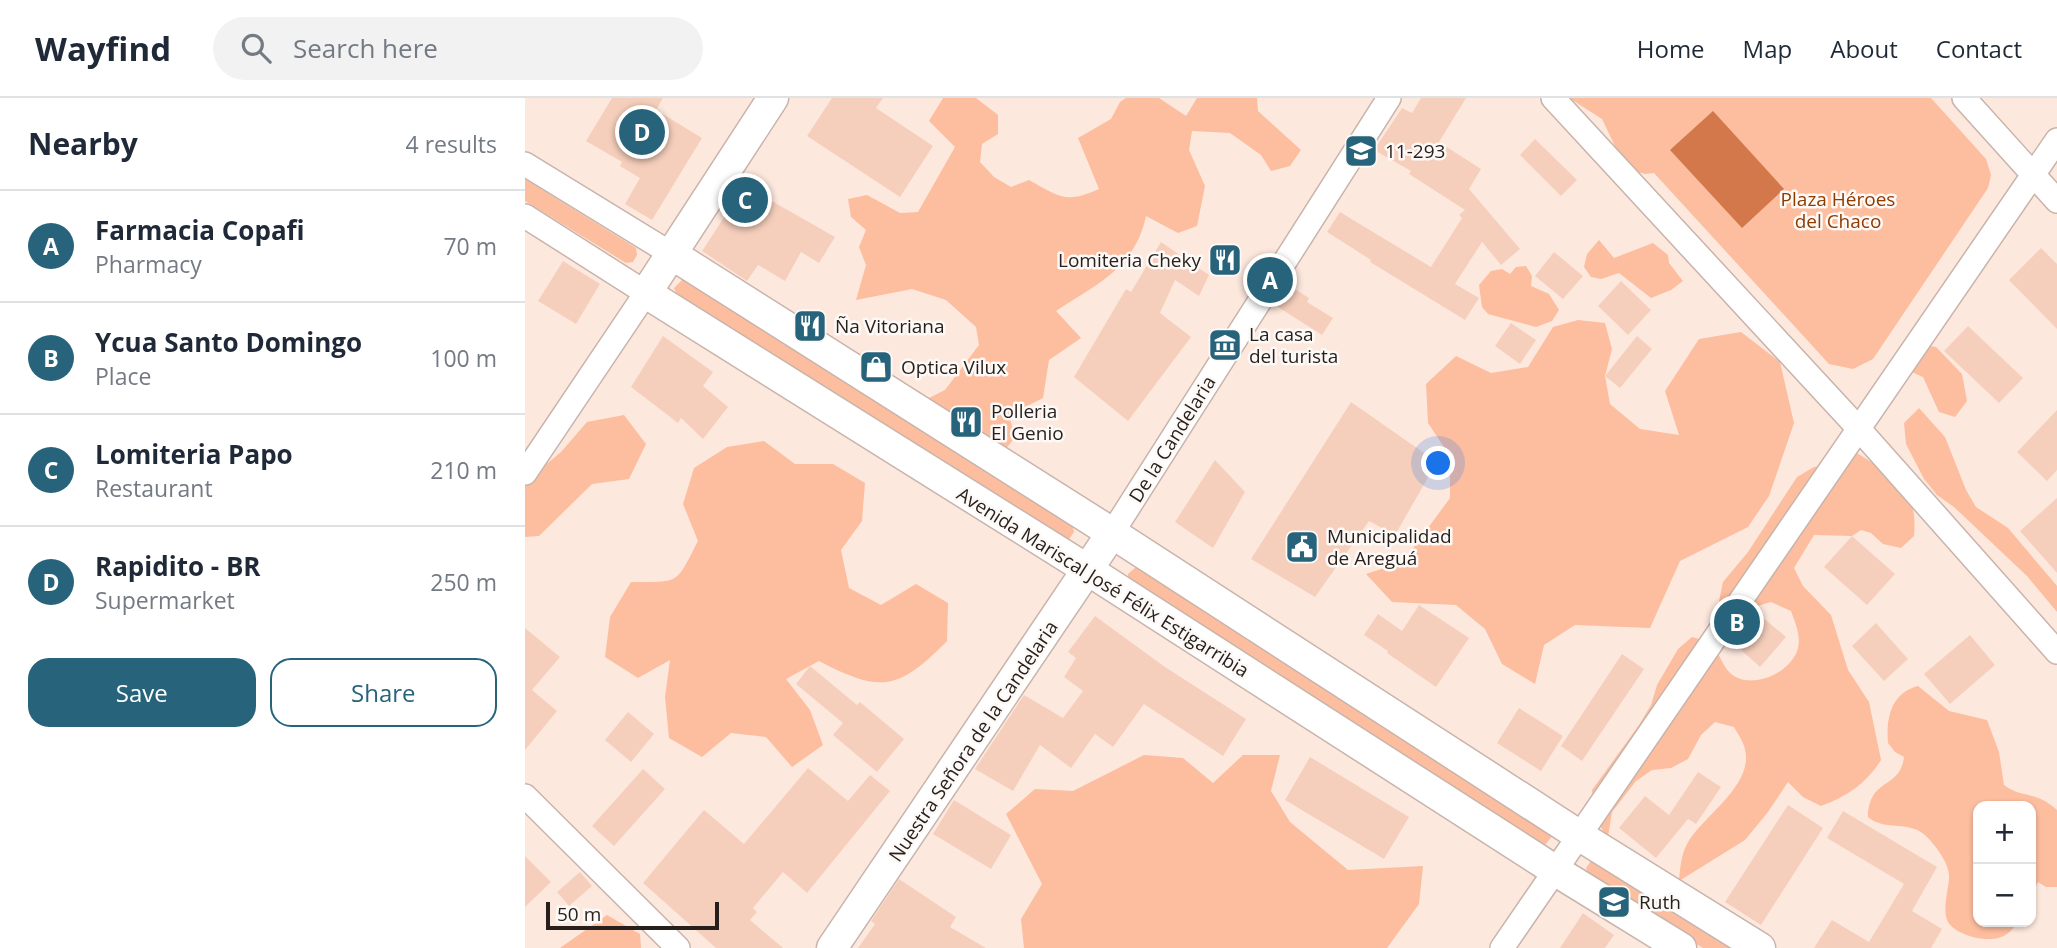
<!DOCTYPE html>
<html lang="en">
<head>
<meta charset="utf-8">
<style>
  :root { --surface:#fff; --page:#f2f2f3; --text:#1f2937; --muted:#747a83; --line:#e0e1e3; --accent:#27647b }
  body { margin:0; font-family:"Open Sans",sans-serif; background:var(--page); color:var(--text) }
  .controls { position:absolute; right:21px; bottom:21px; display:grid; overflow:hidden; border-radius:14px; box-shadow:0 2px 5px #0004 }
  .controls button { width:63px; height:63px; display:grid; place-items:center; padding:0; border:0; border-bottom:2px solid var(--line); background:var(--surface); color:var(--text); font:35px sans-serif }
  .scale { position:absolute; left:21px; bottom:18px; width:173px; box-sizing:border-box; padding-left:7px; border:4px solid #261f1b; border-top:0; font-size:19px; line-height:24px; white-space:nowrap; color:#261f1b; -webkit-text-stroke:5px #fdf9f7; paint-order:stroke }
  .you { position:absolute; left:914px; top:366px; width:24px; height:24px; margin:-18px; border:5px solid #fff; border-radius:50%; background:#1a73e8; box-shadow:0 0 0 10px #1a73e833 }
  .badge { display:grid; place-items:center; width:46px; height:46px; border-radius:50%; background:var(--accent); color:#fff; font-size:23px; font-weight:700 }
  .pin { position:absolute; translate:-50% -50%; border:4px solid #fff; box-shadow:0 2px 7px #0006 }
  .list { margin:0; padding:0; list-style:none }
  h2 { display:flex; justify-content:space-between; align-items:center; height:91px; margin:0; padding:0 28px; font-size:30px }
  h2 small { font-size:23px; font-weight:400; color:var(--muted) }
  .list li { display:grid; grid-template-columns:46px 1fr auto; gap:21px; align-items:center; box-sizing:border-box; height:112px; padding:0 28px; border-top:2px solid var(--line) }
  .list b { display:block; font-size:26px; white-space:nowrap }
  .list p { margin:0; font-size:23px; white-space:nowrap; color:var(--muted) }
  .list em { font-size:23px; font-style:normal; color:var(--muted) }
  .actions { display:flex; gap:14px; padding:21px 28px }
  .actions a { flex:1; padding:16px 0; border:2px solid var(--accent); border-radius:21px; text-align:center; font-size:24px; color:var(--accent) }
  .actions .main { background:var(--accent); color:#fff }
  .icon { flex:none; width:38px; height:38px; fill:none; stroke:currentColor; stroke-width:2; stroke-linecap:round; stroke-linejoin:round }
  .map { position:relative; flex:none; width:1532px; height:850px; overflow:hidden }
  header { display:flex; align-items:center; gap:42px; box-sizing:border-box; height:98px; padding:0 35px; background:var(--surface); border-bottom:2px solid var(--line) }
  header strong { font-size:33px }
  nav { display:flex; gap:38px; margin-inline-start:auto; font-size:24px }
  .search { width:490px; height:63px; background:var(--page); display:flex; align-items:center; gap:18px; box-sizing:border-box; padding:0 24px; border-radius:38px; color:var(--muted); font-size:26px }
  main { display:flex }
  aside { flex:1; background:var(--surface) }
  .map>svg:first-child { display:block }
  .green { fill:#fdbd9f }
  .water { fill:#d3784a }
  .building { fill:#f6cfbc }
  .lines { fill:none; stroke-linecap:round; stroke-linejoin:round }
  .minor-casing { stroke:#c8b4ab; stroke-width:26 }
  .major-casing { stroke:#c8b4ab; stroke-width:33 }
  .minor { stroke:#fff; stroke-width:23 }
  .major { stroke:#fff; stroke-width:30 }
  .labels { text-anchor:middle; stroke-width:5; stroke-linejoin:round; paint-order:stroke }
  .poi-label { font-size:19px; fill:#261f1b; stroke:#fdf9f7; text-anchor:start }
  .park-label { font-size:19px; fill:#8e3b00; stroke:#fdf9f7 }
  .street-label { font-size:19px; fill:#261f1b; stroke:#fdf9f7 }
</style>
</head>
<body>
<header>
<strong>Wayfind</strong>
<div class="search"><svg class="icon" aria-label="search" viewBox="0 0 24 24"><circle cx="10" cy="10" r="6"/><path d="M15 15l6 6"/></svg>Search here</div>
<nav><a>Home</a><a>Map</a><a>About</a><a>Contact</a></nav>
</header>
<main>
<aside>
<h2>Nearby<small>4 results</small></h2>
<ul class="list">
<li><span class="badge">A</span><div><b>Farmacia Copafi</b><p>Pharmacy</p></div><em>70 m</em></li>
<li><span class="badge">B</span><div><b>Ycua Santo Domingo</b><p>Place</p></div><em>100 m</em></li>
<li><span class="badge">C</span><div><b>Lomiteria Papo</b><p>Restaurant</p></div><em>210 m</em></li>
<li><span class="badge">D</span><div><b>Rapidito - BR</b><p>Supermarket</p></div><em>250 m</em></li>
</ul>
<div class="actions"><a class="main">Save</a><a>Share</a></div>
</aside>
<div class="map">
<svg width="1532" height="850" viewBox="0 0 1532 850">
  <rect width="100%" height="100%" fill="#fde8de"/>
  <path class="green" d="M418,0H451L473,17V36L457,46L455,64L469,79L486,89L504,82C535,99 540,106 574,91L553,40L586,21L595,4L601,0H634L661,18L672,0H732L733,13L776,52L765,68L746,73L736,57L705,35L667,33L664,52L680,88L672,128L653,135L621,118C610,170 572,186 531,213L556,240L524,262L518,300L484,317L490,340L477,355L402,301L420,292L454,247L451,229L421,202L387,191L331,202L341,167L334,149L341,132L326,119L323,101L342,97L375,115L393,114L430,49L404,23Z
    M1044,0H1406L1461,61L1466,77L1463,90L1348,261L1328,271L1304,266L1129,75L1120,76L1101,71L1077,21Z
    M0,81L111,150L112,157L108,164L101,165L0,103Z
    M1074,142L1089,160L1128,145L1143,157L1144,165L1158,183L1146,192L1126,200L1094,175L1076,181L1066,179L1059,169L1062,156Z
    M1001,168L1007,178L1006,188L1024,196L1034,212L1027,223L1011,229L963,216L957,209L954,187L966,173L977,171L985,176L991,169Z
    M158,181L162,182L547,425L549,434L544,441L539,442L152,197L149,190Z
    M1053,222L1080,225L1087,251L1080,278L1085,306L1115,331L1154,337L1140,293L1174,241L1216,234L1255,264L1269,325L1244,398L1223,429L1155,463L1125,530L1050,527L1019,547L1010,586L977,566L960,531L931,507L867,504L841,476L878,464L925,400V358L903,325L901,286L931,258L966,275L1003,269L1028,229Z
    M1383,245L1411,249L1437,276L1442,303L1430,319L1414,314L1398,279L1380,271Z
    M1394,310L1420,339L1441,392L1451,409L1483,430L1532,488V514L1502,478L1429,409L1412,397L1399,381L1381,346L1379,325Z
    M99,317L121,346L104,381L67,386L14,438L0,439V384L36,354L62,324Z
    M239,343L270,366H308L340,385L337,423L316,452L324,490L356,507L391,486L423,505L422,543C373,593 355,595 294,563L261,581L285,612L298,647L267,669L241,639L206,635L177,659L144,640L140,599L145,562L113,580L80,559L85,519L106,484C156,484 150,487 173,443L158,406L169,370L202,349Z
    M1330,354C1345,362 1377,385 1384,400C1390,411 1390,427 1389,438L1376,450L1358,446L1346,435L1336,432L1327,438L1289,437L1269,470L1278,488L1306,517L1323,572L1344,604L1356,662C1342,685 1321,699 1296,708L1278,699L1263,684L1243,714L1220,742L1154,783C1155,771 1156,757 1162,746C1178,717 1232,686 1219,648C1217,641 1212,635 1209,629L1190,624L1176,637L1163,661L1146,670L1127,672L1111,683L1087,714L1083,739L1071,723L1067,692L1114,627L1126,607L1132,587L1153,551L1167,539L1189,545C1193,555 1199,572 1209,578C1230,591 1267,574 1273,550C1276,537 1270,524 1266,513L1246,504L1209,515L1194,503L1198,484L1223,454L1272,379L1289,369L1311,366Z
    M612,468L1026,734L1027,738L1021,746L1017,748L603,481V476Z
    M1393,588L1424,613L1462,622L1474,654L1479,687C1497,701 1511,692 1532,712V789H1521L1513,784L1506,798V708H1453V824H1493C1488,831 1482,838 1473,840C1459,844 1431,837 1423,824C1417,813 1423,793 1424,781C1426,768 1411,748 1402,739C1385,721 1360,734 1343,719C1344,679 1375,692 1379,659L1370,654L1363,645C1361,620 1366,595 1393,588Z
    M619,657L658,660L688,685L718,657H755L746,693L765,724L823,772L898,768L894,806L862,850H499L496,821L517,786L481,716L510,691L548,693Z
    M1070,762L1218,850H1178L1064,780L1061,770L1066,763Z
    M82,817L115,836L116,850H35Z"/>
  <path class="water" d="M1188,13L1259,91L1217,130L1145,52Z"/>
  <path class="building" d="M87,0H138L131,12L177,40L127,122L100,106L115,80L95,68L97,64L61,43Z
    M307,0H358L351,10L408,48L375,99L282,38Z
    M896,0H941L914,44L956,71L944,91L995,151L976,167L957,144L930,186L954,200L940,222L845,164L846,162L802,134L815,114L906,169L937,120L934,117L940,112L884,76L886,73L849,52L877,10L887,15Z
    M1010,41L1052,82L1036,98L995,57Z
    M231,94L310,139L294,165L276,154L260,183L233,167L222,183L177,153L206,109L216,116Z
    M636,144L684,177L674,198L650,182L635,215L666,239L603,323L549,279L601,191L606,194Z
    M1516,150L1532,166V231L1484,182Z
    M1029,154L1058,178L1038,201L1010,178Z
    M38,163L75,186L51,226L13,203Z
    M1096,183L1126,212L1103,237L1073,208Z
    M765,188L784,200L782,204L808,220L797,237L753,209Z
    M986,225L1011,242L995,266L970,248Z
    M1443,228L1498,280L1474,305L1419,253Z
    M138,238L188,274L178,288L203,309L178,341L156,320L153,325L106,289Z
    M1112,238L1127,251L1095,290L1080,278Z
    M826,304L912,364L870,437L844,423L790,499L726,461Z
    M1532,312V372L1522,383L1492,354Z
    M690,362L720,394L688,450L650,424Z
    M1532,400V475L1495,433Z
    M1327,438L1370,476L1342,507L1299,469Z
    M894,507L944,540L911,589L862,555L863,553L839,537L853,516L877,533Z
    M1231,514L1261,539L1235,569L1206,543Z
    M570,518L640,569L721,621L698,658L619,606L588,649L570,636L546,670L515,647L488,693L450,671L499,597L538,620L558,593L539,579L551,560L543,554Z
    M1351,525L1383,561L1359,583L1327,548Z
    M0,530L35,559L7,592L32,613L0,652Z
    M1445,537L1470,567L1425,606L1399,576Z
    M1097,556L1119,571L1057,663L1036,648Z
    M285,568L332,607L335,604L379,641L352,674L308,637L318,625L271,586Z
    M994,610L1038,638L1016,673L972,645Z
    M103,614L129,636L106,664L80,642Z
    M785,659L884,719L859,761L760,702Z
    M283,670L323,703L345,677L365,693L282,795L258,774L228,810L232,814L225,822L258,850H191L118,785L179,712L219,746Z
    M118,671L140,691L89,748L67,728Z
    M1173,674L1196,689L1171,726L1163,721L1131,760L1094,730L1120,698L1144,717Z
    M429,702L486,737L466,771L408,736Z
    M1263,707L1298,730L1236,827L1200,804Z
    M1318,713L1412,769L1387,813L1417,831L1406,850H1289L1307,822L1344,844L1379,786L1302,740Z
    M0,758L26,784L0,809Z
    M55,774L67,788L44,808L32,794Z
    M374,781L431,819L425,829L461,850H333L350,826L346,823Z
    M1058,815L1089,837L1080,850H1035Z"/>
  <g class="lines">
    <defs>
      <path id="minor" d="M1028,0L1334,331L1532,554
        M1439,0L1532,103
        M0,66L145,155
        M0,118L121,195L0,375
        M587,435L864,0
        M0,698L153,850
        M977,850L1532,42"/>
      <path id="major" d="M248,0L121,195L563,472L1031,773L1156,850
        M145,155L587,435L1055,738L1235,850
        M307,850L587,435"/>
    </defs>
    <use href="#minor" class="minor-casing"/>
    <use href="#major" class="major-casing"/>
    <use href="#minor" class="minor"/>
    <use href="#major" class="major"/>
  </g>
  <defs>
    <symbol id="school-square" viewBox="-11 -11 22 22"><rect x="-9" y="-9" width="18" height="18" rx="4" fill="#27647b" stroke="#fdf9f7"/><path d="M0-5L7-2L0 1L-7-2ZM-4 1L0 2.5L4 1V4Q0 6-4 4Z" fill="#fff"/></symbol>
    <symbol id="restaurant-square" viewBox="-11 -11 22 22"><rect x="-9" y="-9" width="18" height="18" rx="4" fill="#27647b" stroke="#fdf9f7"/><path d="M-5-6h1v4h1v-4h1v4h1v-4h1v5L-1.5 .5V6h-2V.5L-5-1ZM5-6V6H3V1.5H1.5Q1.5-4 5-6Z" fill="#fff"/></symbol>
    <symbol id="museum-square" viewBox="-11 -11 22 22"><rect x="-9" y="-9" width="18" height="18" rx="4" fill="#27647b" stroke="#fdf9f7"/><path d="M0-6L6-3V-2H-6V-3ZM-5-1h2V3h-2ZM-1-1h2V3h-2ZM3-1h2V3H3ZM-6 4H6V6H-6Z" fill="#fff"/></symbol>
    <symbol id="shop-square" viewBox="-11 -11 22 22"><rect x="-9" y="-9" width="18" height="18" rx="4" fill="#27647b" stroke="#fdf9f7"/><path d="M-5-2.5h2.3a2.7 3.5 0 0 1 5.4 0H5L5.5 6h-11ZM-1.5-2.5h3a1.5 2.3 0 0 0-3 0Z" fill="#fff"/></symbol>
    <symbol id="civic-square" viewBox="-11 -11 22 22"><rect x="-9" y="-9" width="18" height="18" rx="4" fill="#27647b" stroke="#fdf9f7"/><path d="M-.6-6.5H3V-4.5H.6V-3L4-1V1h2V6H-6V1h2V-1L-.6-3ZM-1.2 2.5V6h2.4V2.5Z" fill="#fff"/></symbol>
  </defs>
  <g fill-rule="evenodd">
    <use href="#school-square" x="817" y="34" width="38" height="38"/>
    <use href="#restaurant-square" x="681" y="143" width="38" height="38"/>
    <use href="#restaurant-square" x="266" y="209" width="38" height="38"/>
    <use href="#museum-square" x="681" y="228" width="38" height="38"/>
    <use href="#shop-square" x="332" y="250" width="38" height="38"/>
    <use href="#restaurant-square" x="422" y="305" width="38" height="38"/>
    <use href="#civic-square" x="758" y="430" width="38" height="38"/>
    <use href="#school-square" x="1070" y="785" width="38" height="38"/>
  </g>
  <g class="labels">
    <g class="poi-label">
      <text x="860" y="60">11-293</text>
      <text x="676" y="169" text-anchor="end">Lomiteria Cheky</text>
      <text x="310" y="235">Ña Vitoriana</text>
      <text x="724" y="243">La casa<tspan x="724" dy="22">del turista</tspan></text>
      <text x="376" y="276">Optica Vilux</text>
      <text x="466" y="320">Polleria<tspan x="466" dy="22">El Genio</tspan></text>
      <text x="802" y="445">Municipalidad<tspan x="802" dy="22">de Areguá</tspan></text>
      <text x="1114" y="811">Ruth</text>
    </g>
    <g class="park-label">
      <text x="1313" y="108">Plaza Héroes<tspan x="1313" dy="22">del Chaco</tspan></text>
    </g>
    <g class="street-label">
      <text transform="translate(647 341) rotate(-58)" y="7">De la Candelaria</text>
      <text transform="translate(578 484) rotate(32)" y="7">Avenida Mariscal José Félix Estigarribia</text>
      <text transform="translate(448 643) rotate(-56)" y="7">Nuestra Señora de la Candelaria</text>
    </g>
  </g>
</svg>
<div class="controls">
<button>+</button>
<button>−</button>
</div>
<div class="scale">50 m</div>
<div class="you"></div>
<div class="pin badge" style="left:745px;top:182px">A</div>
<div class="pin badge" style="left:1212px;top:524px">B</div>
<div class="pin badge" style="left:220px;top:102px">C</div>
<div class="pin badge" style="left:117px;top:34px">D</div>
</div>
</main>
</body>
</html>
